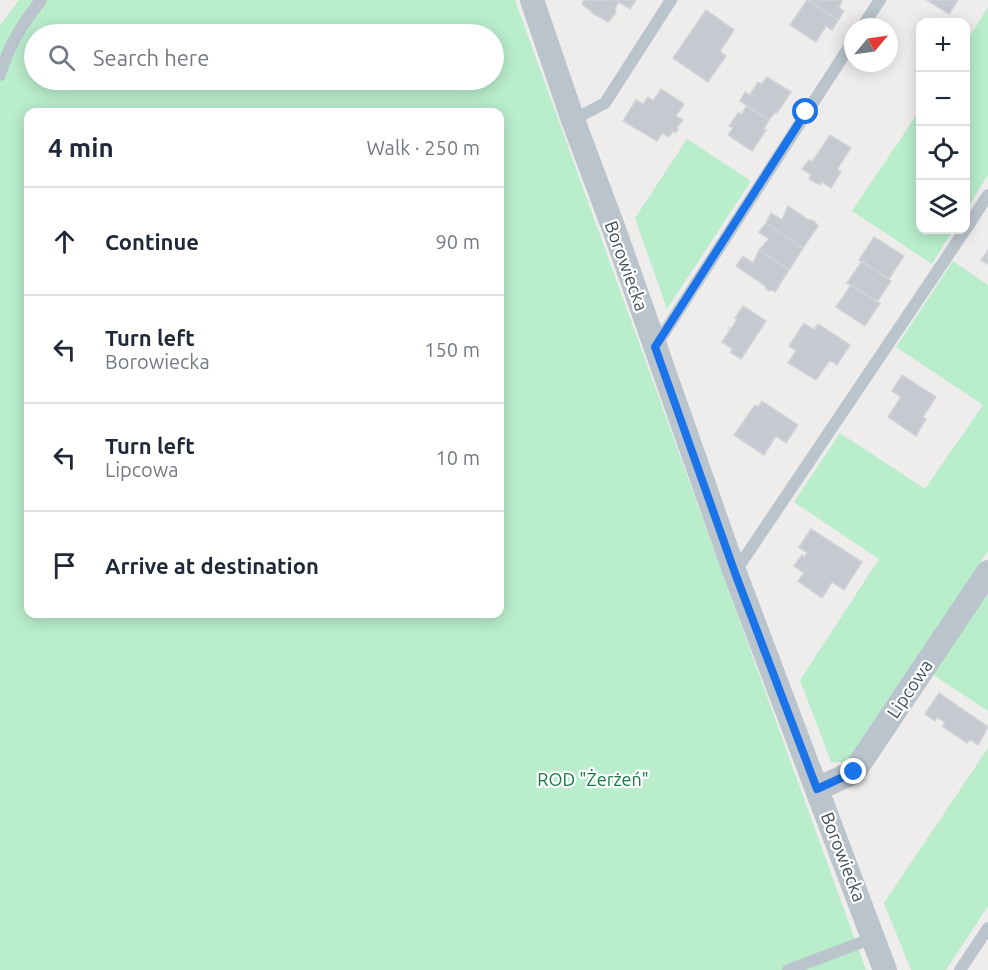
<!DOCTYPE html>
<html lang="en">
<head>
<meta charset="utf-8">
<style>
  :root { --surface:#fff; --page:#f6f6f7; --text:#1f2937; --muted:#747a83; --line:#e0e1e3 }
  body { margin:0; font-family:Ubuntu,sans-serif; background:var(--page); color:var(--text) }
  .controls { position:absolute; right:18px; top:18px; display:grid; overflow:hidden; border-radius:12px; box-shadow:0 3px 15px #0003 }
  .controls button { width:54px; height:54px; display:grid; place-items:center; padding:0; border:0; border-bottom:2px solid var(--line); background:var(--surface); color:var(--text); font:30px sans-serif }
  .compass { position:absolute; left:844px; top:18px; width:54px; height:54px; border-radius:50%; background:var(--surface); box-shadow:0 3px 15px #0003; rotate:61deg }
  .stop { position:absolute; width:18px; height:18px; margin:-14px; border:4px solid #1a73e8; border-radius:50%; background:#fff }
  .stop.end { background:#1a73e8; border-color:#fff; box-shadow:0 2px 6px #0008 }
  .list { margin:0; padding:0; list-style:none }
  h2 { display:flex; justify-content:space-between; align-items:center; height:78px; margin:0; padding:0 24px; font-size:26px }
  h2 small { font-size:20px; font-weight:400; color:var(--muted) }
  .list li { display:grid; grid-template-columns:39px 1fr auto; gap:18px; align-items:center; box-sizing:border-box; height:108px; padding:0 24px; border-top:2px solid var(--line) }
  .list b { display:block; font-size:22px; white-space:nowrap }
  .list p { margin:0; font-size:20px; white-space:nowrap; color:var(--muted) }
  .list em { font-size:20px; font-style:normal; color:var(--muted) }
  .icon { flex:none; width:33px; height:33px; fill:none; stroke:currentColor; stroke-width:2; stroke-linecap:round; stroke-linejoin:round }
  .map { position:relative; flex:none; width:988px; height:970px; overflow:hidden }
  .search { position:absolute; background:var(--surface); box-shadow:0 3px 15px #0003; left:24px; top:24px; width:480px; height:66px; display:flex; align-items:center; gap:15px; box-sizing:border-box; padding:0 21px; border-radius:33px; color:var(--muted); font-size:22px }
  .panel { position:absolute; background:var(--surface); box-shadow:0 3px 15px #0003; left:24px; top:108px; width:480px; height:510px; border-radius:12px }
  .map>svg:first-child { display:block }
  .green { fill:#b9edcc; fill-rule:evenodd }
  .building { fill:#c6c9cf; stroke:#d0d3d8; stroke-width:1.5 }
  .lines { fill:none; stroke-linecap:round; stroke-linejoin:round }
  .service { stroke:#bac4cc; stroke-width:12 }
  .minor { stroke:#bac4cc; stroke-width:24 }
  .route { stroke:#1a73e8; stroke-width:8 }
  .labels { text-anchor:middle; stroke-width:4.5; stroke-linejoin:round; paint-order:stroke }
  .street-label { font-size:18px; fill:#455059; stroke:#fff }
  .park-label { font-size:18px; fill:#177944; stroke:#fff }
</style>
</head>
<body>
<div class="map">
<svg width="988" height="970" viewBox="0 0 988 970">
  <rect width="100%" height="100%" fill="#efecec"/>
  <path class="green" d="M19,0H515L866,970H0V25ZM34,34H494V80H34ZM28,112H500V614H28Z
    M988,7V175L966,210V42Z
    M920,110V230H953L932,264L852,211Z
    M687,139L751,181L667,309L635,218Z
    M953,261L988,285V551L847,762H831L800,680L879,559L794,502L840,433L925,489L983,405L896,347Z
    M988,591V711L932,674Z
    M988,748V906L946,970H911L884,903Z"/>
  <path class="building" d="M584,0H636L630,9L619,2L615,8L616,13L608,22L592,13L591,11L582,4Z
    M807,0H843L839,7L844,11L838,20Z
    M807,0L838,20L832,30L826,26L816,42L790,25Z
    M927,0H958L949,14Z
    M706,10L734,30L720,51L726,56L708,82L673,58Z
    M767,77L791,92L777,113L775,112L769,120L740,101L745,92L750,95L758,82L762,84Z
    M661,89L684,104L676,116L683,120L677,127L678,129L676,133L673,131L669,137L662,133L657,141L623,121L636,100L643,104L648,97L653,101Z
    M747,106L769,120L764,129L766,130L752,151L728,135L733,128L729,126L738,113L741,114Z
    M830,135L851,148L837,169L841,172L831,188L822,182L820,185L809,179L811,175L802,169L809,160L812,162Z
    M788,206L807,219L814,221L818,226L803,248L766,223L771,213L782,220Z
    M766,223L803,248L789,270L759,250L769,239L759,232Z
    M874,237L904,256L889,279L859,260Z
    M759,250L789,270L775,292L772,290L768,291L764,285L736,266L743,256L753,263Z
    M988,250V264L981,260Z
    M862,261L891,281L877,302L847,283Z
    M851,285L880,303L865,326L836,307Z
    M743,306L766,321L741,359L730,352L733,349L722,342L731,329L728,328H732L737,319L735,318Z
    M804,323L814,330L818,324L850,345L837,365L830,360L816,380L788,363L796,351L789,346Z
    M902,375L936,397L923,417L926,419L916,436L888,417L901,397L892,391Z
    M762,401L798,425L786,443L776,436L764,455L734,435L755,405L758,407Z
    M811,529L862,562L844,590L832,582L822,598L798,581L804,573L794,566L802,555L804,557L807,553L799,547Z
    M939,693L988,727L978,745L970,739L967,743L942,726L945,722L937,717L935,721L925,714Z"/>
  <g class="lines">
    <path class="service" d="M862,27L880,0
      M0,75C9,44 22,25 41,0
      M573,120L605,103L671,0
      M966,229L988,195
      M655,347L853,41
      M735,572L965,230
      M788,970L873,938
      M960,970L988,928"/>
    <path class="minor" d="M532,0L573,120L615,232L735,573L885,970
      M817,789L854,772L988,572"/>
  </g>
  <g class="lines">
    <path class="route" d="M806,112L655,347L735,573L817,789L854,772"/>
  </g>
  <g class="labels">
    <g class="street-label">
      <text transform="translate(626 266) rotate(70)" y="6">Borowiecka</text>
      <text transform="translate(910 689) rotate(-56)" y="6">Lipcowa</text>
      <text transform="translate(843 857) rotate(69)" y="6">Borowiecka</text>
    </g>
    <g class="park-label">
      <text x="593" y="786">ROD "Żerżeń"</text>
    </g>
  </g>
</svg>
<div class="controls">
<button>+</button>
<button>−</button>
<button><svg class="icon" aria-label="locate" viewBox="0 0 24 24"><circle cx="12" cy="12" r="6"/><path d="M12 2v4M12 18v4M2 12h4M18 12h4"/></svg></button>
<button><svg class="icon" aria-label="layers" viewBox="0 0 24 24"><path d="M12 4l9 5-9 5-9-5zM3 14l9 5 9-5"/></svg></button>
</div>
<svg class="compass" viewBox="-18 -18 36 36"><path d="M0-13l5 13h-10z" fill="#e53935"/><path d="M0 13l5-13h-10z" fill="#747a83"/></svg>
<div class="stop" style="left:806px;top:112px"></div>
<div class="stop end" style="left:854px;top:772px"></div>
<div class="search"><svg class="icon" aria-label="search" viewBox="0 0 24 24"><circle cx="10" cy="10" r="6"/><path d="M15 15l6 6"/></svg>Search here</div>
<section class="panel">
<h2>4 min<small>Walk · 250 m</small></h2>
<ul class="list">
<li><svg class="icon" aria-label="ahead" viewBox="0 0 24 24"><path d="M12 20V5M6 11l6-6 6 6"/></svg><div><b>Continue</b></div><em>90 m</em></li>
<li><svg class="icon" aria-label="left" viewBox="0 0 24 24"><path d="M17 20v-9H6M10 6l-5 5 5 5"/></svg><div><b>Turn left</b><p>Borowiecka</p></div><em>150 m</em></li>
<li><svg class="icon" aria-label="left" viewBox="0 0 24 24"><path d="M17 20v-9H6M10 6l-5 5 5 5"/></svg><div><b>Turn left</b><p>Lipcowa</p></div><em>10 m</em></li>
<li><svg class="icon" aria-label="arrive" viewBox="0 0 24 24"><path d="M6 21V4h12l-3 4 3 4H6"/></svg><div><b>Arrive at destination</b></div></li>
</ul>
</section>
</div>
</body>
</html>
